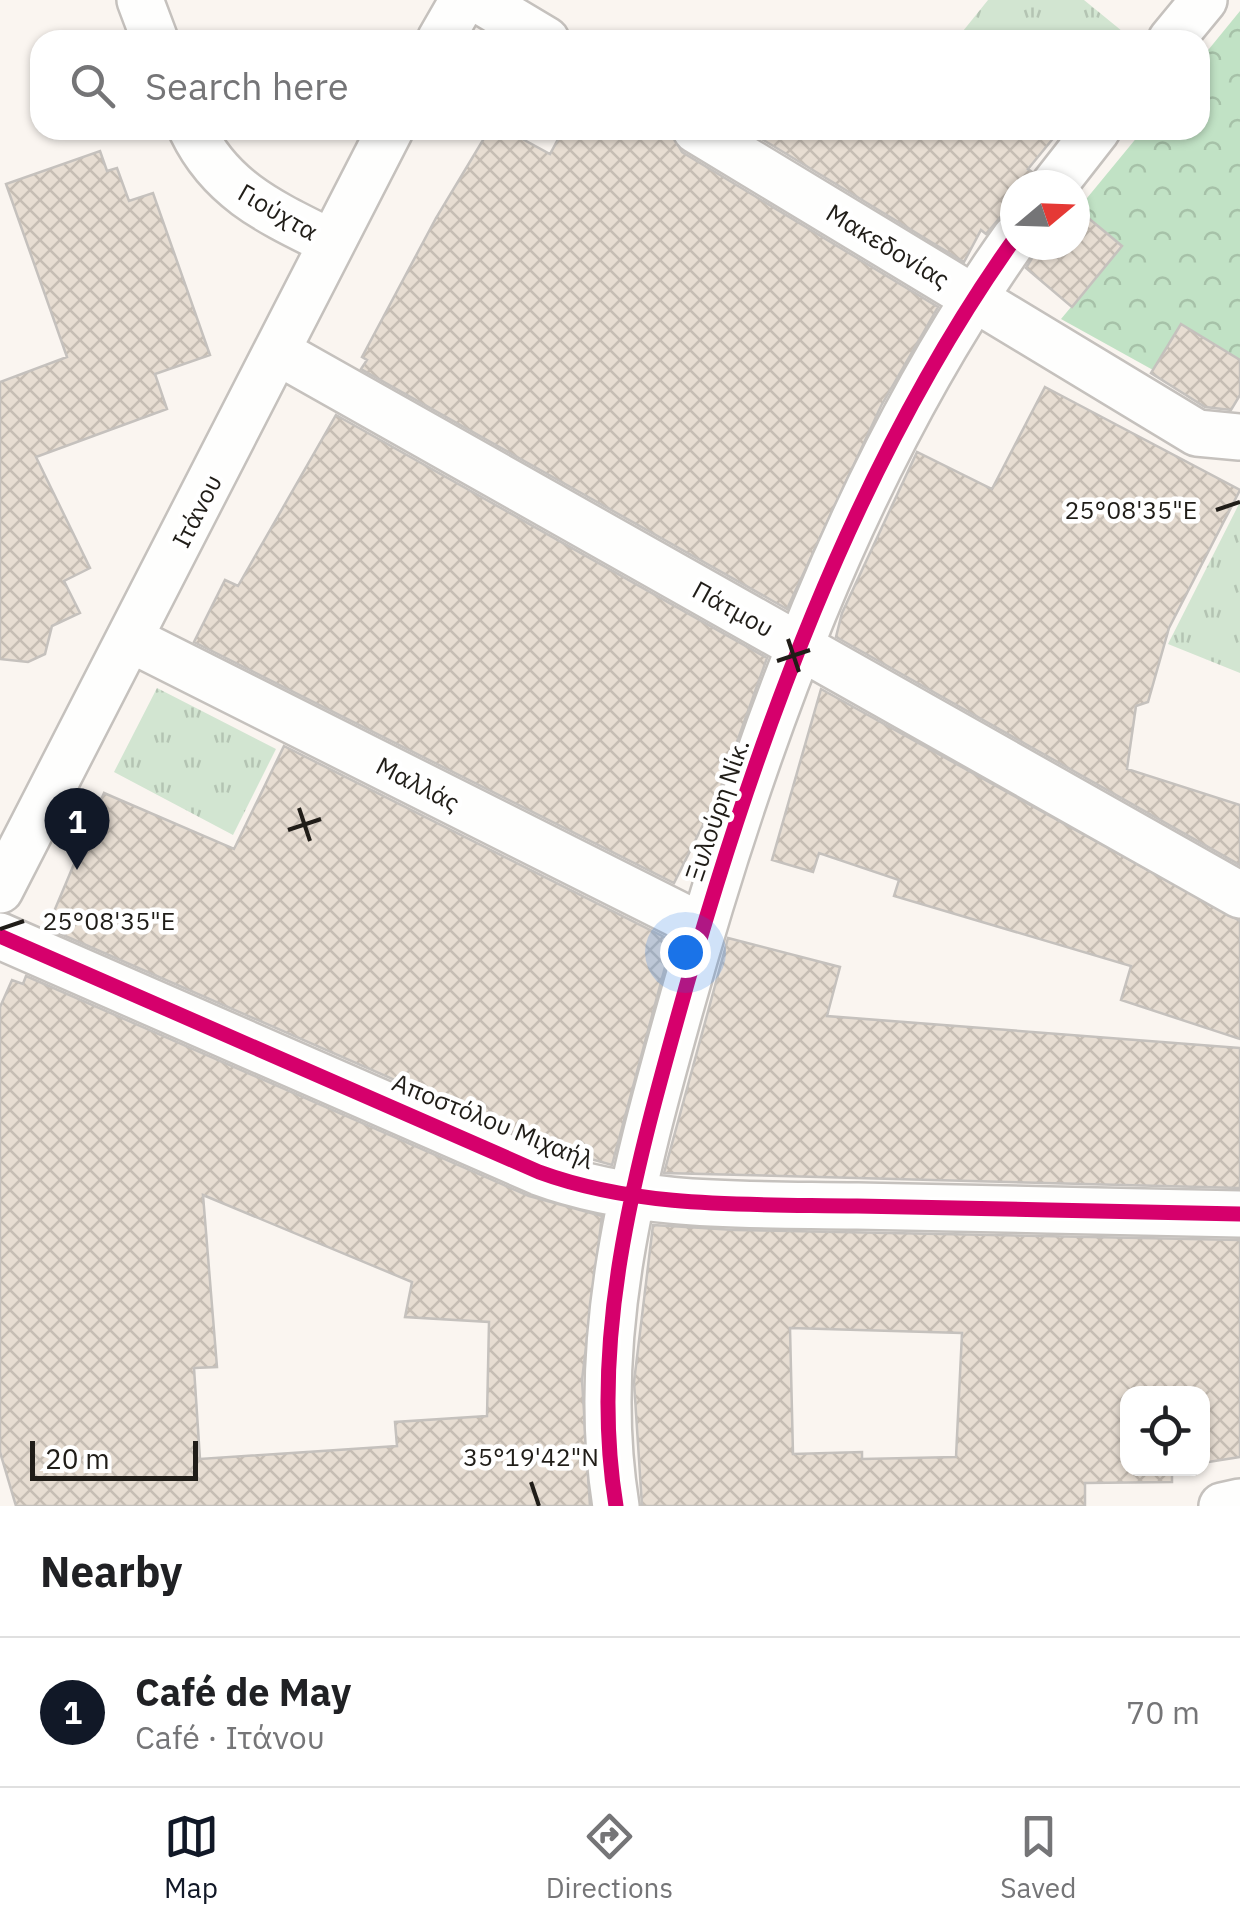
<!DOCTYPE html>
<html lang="en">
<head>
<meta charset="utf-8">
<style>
  :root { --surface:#fff; --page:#f6f6f6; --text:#202124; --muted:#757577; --line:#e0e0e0; --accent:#111827 }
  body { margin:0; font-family:"IBM Plex Sans",sans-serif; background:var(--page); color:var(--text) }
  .controls { position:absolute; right:30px; bottom:30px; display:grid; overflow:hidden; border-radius:20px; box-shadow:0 2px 8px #0004 }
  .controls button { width:90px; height:90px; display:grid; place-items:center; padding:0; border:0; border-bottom:2px solid var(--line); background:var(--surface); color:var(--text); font:50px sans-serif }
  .compass { position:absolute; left:1000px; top:170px; width:90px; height:90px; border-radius:50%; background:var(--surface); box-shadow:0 2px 8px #0004; rotate:71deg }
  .scale { position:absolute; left:30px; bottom:25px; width:168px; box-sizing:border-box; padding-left:10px; border:5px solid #201d18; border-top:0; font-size:28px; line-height:35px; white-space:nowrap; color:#201d18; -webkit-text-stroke:8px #fff; paint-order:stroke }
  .you { position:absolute; left:685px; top:952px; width:35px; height:35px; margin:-25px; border:8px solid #fff; border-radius:50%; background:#1a73e8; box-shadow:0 0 0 15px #1a73e833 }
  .badge { display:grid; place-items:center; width:65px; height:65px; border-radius:50%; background:var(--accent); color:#fff; font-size:32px; font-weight:700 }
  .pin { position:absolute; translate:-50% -82px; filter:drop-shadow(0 2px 5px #0008) }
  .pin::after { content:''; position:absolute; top:52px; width:35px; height:30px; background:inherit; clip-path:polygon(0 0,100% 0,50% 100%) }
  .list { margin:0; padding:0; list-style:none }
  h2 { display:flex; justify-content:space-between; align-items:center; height:130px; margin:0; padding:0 40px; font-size:42px }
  h2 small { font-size:32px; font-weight:400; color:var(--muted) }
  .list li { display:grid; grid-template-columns:65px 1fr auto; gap:30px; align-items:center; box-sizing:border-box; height:150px; padding:0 40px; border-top:2px solid var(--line) }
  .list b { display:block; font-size:38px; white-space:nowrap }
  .list p { margin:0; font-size:32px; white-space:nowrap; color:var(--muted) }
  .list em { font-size:32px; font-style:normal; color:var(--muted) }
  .icon { flex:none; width:55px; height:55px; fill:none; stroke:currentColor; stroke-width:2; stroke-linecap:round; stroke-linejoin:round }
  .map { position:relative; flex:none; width:1240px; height:1506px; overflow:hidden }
  .search { position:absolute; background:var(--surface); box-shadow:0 2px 8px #0004; left:30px; right:30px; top:30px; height:110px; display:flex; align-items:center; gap:25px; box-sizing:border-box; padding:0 35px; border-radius:30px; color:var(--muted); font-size:38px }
  .sheet { height:280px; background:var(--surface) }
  nav { display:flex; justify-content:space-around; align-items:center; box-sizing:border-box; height:140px; border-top:2px solid var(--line); background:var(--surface); font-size:28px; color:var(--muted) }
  nav a { display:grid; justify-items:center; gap:5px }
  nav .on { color:var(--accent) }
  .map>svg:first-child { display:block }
  .grass { fill:url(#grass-tufts) }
  .forest { fill:url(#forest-crowns) }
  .building { fill:url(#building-cross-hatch); stroke:#c5c1bd; stroke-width:2.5; fill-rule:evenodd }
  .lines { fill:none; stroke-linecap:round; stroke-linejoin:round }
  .street-casing { stroke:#c5c1bd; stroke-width:50 }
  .street { stroke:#fefefd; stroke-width:45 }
  .cycleway-casing { stroke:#fff; stroke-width:21 }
  .cycleway { stroke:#d6006c; stroke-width:15 }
  .ticks { fill:none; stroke:#201d18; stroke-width:4 }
  .labels { text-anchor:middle; stroke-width:9; stroke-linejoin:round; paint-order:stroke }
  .street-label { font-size:25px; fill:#201d18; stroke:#fff }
  .ticks-label { font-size:25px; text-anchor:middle; fill:#201d18; stroke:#fff; stroke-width:9; stroke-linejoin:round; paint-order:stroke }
</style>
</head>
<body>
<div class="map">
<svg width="1240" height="1506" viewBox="0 0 1240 1506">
  <defs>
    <pattern id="grass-tufts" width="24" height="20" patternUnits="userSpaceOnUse" patternTransform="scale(2.5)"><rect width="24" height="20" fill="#d2e5d1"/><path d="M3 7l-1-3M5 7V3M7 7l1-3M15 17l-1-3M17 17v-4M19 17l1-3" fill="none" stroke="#b4c4b3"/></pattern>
    <pattern id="forest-crowns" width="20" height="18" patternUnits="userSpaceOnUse" patternTransform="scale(2.5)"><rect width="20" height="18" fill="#c1e2c5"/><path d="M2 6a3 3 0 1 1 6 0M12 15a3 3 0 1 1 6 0" fill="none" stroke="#a6c1a8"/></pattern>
    <pattern id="building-cross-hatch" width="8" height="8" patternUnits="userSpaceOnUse" patternTransform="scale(2.5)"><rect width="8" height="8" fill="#e7ddd2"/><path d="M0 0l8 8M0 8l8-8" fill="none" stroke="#c6bdb4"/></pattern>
  </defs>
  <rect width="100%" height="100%" fill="#faf5f0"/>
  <path class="grass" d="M988,0H1084L1133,40H964L959,36Z
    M1240,502V673L1168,644Z
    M157,688L276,749L233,835L114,772Z"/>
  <path class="forest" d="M1240,11V360L1153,370L1061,319L1122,246L1078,209L1143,130H1200V60Z"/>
  <path class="building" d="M489,130H506L550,154L563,130H670L682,152L938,307L881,406L787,609L361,369L367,360L362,357L436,218Z
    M747,130H1060L1028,169L1032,172L1028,185H1015V212L1002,215L986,234L981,230L964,262Z
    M100,151L107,171L117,168L129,201L153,193L210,355L155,374L167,409L36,457L90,568L64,581L80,613L52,626L45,654L28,662L0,659V382L67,357L6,184Z
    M1075,207L1122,246L1072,307L1026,268L1040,245H1075Z
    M1181,324L1240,360V395L1231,410L1205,407L1151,373Z
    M1045,387L1240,490L1169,628L1148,702L1136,706L1127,769L1240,805V865L836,637L842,613L917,452L992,489Z
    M336,415L767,658L718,795L674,883L194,642L225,580L238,586Z
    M821,689L1240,921V1039L1121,1000L1131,966L894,896L899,880L819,853L813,872L772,860Z
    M284,746L672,941L612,1165L548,1147L47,928L104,793L234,849Z
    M728,938L840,967L827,1016L1240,1048V1188L664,1173Z
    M26,976L529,1196L602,1216L582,1380L590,1506H16L0,1452V1007L12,980L23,984ZM203,1195L412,1282L405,1317L489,1322L487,1416L395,1422L397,1446L200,1459L194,1368L217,1367Z
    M653,1225L735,1230L1240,1240V1457L1202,1463V1394H1128V1468H1172V1482L1085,1483V1506H642L634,1382ZM790,1328L962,1333L956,1457L862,1459V1452L793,1454Z"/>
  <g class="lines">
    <defs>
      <path id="street" d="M140,0L155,40
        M479,0L546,40
        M440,40L463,0
        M1171,40L1204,0
        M192,130C222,192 274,214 332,243
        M696,130L1197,433L1240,437
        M1054,185L1097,130
        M278,352L1240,895
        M132,640L703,927
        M0,890L390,130
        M0,936L539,1172C640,1209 750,1204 857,1206C985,1209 1112,1211 1240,1214
        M616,1506C589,1340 634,1174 678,1016C752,749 854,464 1015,238
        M1222,1506L1240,1502"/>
    </defs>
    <use href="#street" class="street-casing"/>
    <use href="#street" class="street"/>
    <defs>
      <path id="cycleway" d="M0,936L539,1172C640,1209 750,1204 857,1206C985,1209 1112,1211 1240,1214
        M616,1506C589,1340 634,1174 678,1016C752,749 854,464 1015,238"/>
    </defs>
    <use href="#cycleway" class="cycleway-casing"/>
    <use href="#cycleway" class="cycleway"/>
  </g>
  <path class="ticks" d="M1216,510L1240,502M788,639L799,672M777,661L810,650M299,808L310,841M288,830L321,819M0,929L24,921M531,1482L539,1506"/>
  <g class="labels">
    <g class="street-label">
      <text transform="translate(278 212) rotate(30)" y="9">Γιούχτα</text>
      <text transform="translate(888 246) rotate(31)" y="9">Μακεδονίας</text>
      <text transform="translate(197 511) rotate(-63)" y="9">Ιτάνου</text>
      <text transform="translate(733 609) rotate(29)" y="9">Πάτμου</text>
      <text transform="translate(418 784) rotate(27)" y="9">Μαλλάς</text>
      <text transform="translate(717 810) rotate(-71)" y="9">Ξυλούρη Νίκ.</text>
      <text transform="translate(493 1121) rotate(22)" y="9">Αποστόλου Μιχαήλ</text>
    </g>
  </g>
  <g class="ticks-label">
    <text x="1131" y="519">25°08'35"E</text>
    <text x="109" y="930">25°08'35"E</text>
    <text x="531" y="1466">35°19'42"N</text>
  </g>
</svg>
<div class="controls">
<button><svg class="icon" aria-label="locate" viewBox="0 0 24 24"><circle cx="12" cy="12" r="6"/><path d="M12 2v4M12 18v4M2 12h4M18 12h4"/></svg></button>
</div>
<svg class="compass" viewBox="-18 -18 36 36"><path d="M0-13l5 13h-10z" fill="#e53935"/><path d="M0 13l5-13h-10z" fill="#757577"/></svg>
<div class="scale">20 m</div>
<div class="you"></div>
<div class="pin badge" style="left:77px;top:870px">1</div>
<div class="search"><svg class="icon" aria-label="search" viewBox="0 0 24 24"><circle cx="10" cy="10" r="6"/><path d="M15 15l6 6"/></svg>Search here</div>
</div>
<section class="sheet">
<h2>Nearby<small></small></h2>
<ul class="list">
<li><span class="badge">1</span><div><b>Café de May</b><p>Café · Ιτάνου</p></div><em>70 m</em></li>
</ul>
</section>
<nav>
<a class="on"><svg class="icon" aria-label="map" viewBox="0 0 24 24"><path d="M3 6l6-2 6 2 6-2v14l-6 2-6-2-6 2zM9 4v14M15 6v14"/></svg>Map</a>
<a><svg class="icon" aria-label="directions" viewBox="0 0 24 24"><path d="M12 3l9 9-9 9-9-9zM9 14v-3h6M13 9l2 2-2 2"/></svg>Directions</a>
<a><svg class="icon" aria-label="saved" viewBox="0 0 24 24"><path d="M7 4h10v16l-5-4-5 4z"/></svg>Saved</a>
</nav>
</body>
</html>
